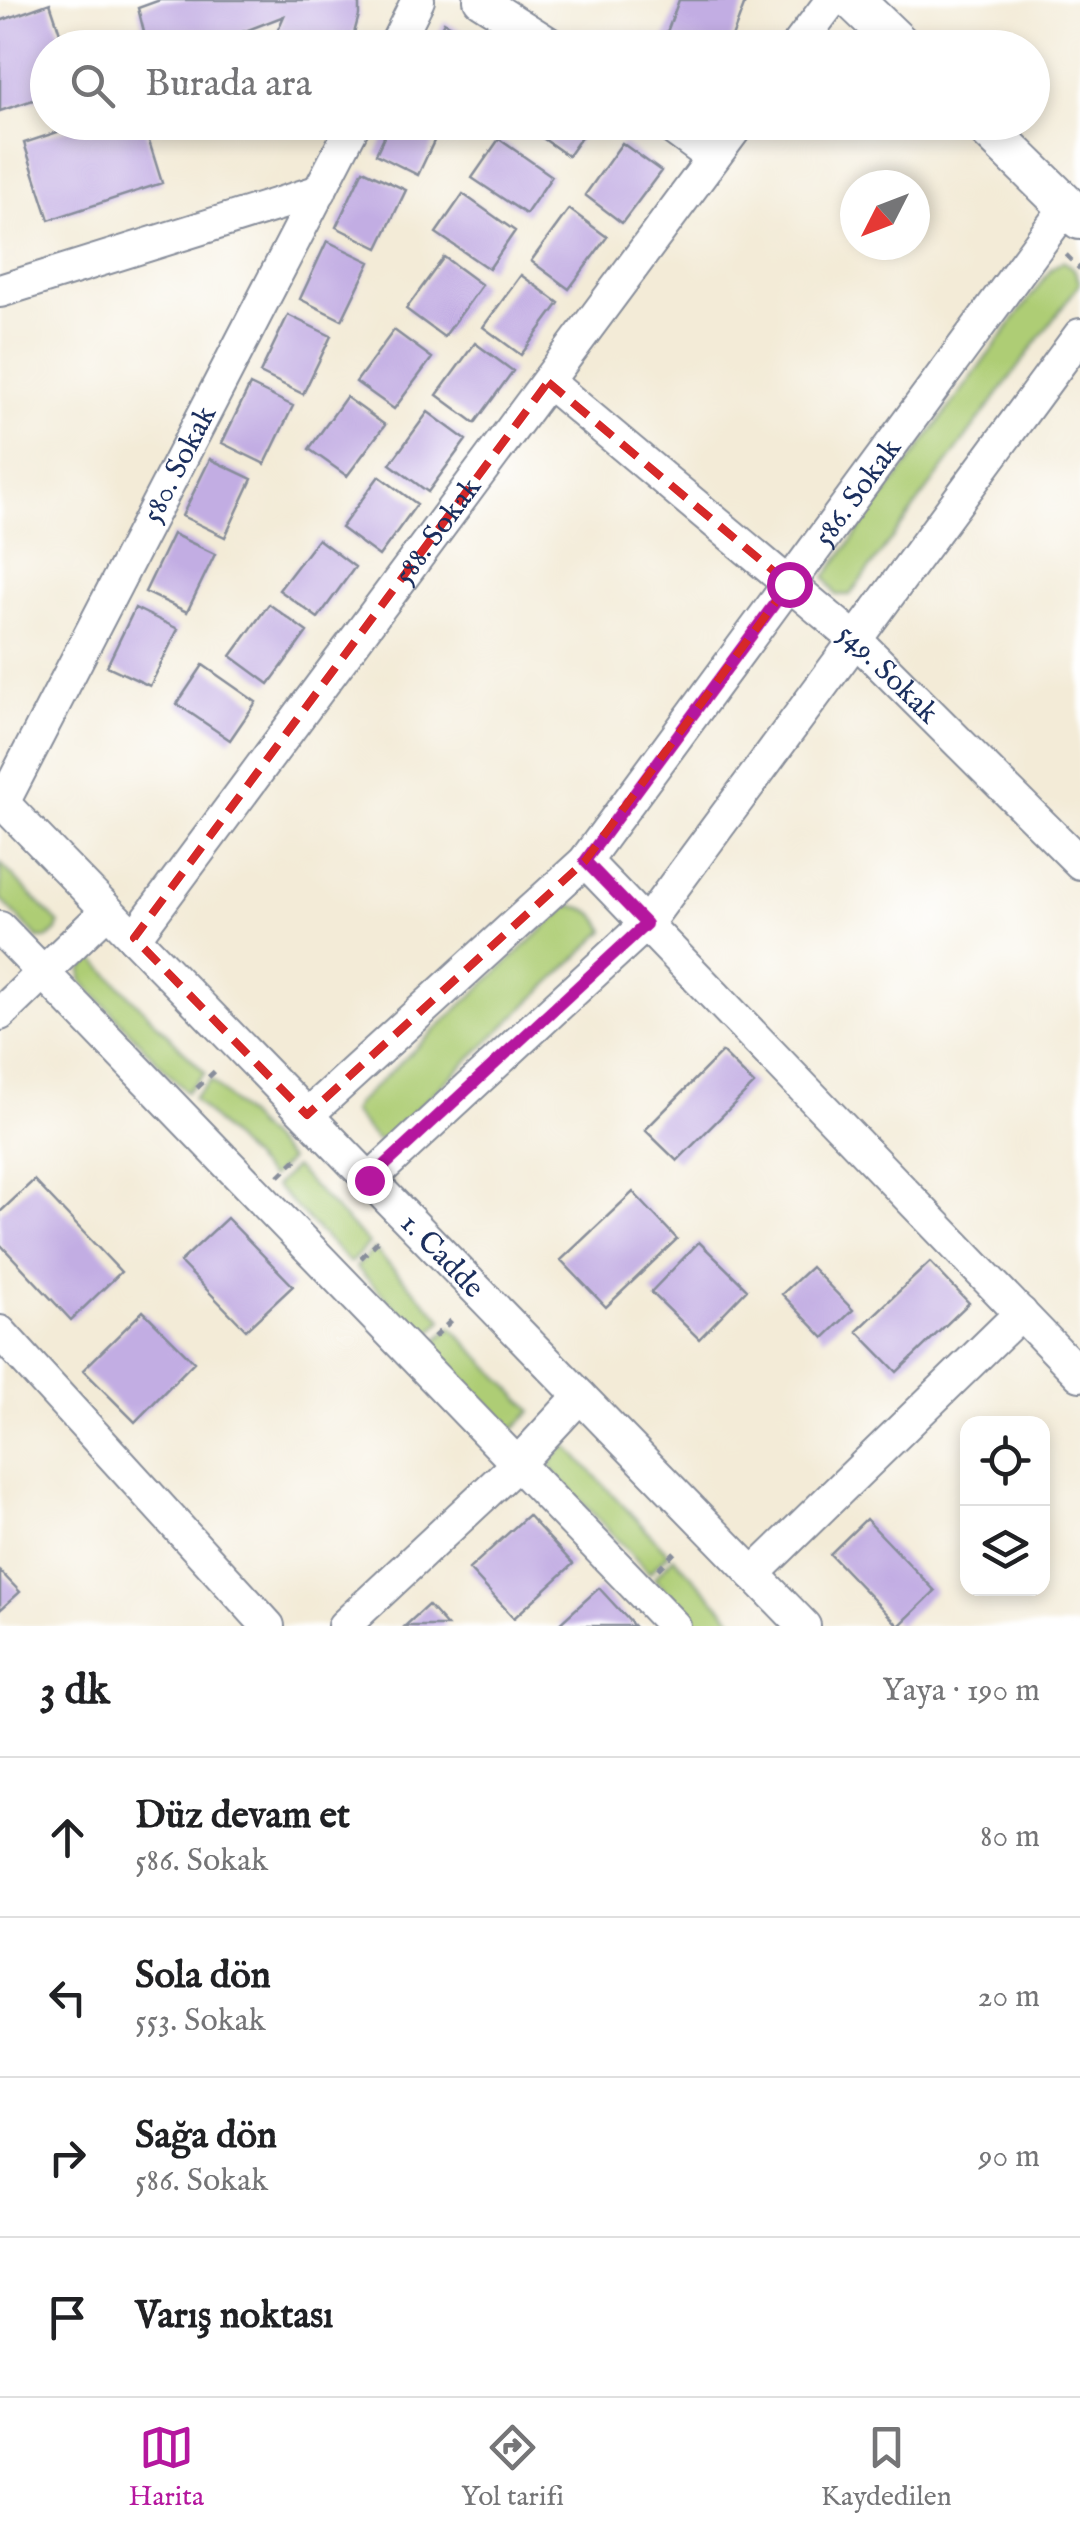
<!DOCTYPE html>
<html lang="tr">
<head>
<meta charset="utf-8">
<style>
  :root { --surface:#fff; --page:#f6f6f6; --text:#202124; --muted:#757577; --line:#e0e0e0; --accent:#b5179e }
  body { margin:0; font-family:"IM FELL English",serif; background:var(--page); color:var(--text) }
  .controls { position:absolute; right:30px; bottom:30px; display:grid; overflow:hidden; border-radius:20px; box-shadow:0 5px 15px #0003 }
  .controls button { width:90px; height:90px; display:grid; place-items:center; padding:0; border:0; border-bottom:2px solid var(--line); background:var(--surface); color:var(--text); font:50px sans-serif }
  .compass { position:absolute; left:840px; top:170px; width:90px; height:90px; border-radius:50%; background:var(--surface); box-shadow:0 5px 15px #0003; rotate:228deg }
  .stop { position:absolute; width:30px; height:30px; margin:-22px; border:8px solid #b5179e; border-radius:50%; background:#fff }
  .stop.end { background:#b5179e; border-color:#fff; box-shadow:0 2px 10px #0008 }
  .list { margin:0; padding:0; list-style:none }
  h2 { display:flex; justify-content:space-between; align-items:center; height:130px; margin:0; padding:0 40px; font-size:42px }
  h2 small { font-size:32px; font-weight:400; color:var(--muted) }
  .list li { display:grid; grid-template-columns:65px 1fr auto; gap:30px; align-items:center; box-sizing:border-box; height:160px; padding:0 40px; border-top:2px solid var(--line) }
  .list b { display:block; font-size:38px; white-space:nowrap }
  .list p { margin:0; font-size:32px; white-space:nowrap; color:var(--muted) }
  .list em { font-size:32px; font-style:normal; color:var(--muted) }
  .icon { flex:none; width:55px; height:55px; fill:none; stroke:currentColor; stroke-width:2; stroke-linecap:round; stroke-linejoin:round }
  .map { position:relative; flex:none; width:1080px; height:1626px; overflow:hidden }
  .search { position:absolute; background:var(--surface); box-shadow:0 5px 15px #0003; left:30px; right:30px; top:30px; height:110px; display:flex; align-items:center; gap:25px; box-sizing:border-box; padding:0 35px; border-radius:55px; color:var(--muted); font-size:38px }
  .sheet { height:770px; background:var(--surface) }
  nav { display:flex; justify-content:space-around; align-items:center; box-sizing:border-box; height:140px; border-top:2px solid var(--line); background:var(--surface); font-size:28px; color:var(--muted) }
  nav a { display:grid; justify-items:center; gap:5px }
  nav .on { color:var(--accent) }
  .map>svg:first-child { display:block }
  .green { fill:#aecd74; stroke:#647e69; stroke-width:2.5 }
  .building { fill:#c2ade3 }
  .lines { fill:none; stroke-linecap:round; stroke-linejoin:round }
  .minor-casing { stroke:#878d9a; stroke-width:36 }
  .tertiary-casing { stroke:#878d9a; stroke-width:44 }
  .path { stroke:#878d9a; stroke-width:5; stroke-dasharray:8 8; stroke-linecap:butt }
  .minor { stroke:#fff; stroke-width:32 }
  .tertiary { stroke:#fff; stroke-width:40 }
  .route { stroke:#b5179e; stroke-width:12 }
  .marked { fill:none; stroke:#d62828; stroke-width:8; stroke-dasharray:20 12; stroke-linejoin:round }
  .labels { text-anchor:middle; stroke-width:9; stroke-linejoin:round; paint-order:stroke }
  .street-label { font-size:30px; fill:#1b2f5e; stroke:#fff }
</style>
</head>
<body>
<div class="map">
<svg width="1080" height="1626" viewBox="0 0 1080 1626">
  <rect width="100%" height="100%" fill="#fff"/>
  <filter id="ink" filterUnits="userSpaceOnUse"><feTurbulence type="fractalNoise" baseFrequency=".01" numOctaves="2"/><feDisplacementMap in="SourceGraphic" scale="20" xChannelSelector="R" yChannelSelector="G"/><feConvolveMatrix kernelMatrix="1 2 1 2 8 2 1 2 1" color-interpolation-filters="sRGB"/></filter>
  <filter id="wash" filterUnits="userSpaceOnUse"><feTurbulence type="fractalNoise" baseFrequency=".0048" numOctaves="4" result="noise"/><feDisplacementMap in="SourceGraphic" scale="40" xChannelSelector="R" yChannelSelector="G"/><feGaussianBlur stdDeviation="2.25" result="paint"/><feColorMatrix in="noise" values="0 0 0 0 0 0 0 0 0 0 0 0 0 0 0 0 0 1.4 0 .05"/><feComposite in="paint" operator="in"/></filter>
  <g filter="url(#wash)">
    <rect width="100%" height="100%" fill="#f3ebd7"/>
    <path class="green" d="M1063,261L1074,269L1080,283L850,595H836L825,577L1052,268Z
      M0,863L59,924L57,931L48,938H38L0,898Z
      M569,905C588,908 598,913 605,931L385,1139L376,1140L352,1112L356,1104Z
      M93,958L205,1073L186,1092L82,981V969Z
      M211,1080L289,1160L270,1178L193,1098Z
      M294,1167L369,1244L350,1263L275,1186Z
      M374,1249L443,1320L425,1338L356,1267Z
      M451,1327L532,1411L513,1430L431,1345Z
      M566,1445L669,1554L649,1573L550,1468L552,1459Z
      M674,1557L739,1626H700L654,1578Z"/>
    <g id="blocks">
      <path class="building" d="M160,0H359V15L350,48H270L284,16L201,48H148L138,8Z
        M679,0H746L728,48H661Z
        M50,3L65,48H48V95L0,111V21Z
        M444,22L486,43L484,48H431Z
        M88,122H143L162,183L49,220L24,143Z
        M391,122H443L418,175L376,154Z
        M520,122H592L568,156Z
        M499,139L552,176L526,214L472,178Z
        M622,143L661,171L622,223L585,195Z
        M363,170L406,190L378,248L336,227Z
        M463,194L515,231L489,269L436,233Z
        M569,209L607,237L569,289L531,261Z
        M327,241L370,262L342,320L300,299Z
        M444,257L482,285L444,337L406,309Z
        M521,275L559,303L521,355L483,327Z
        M288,315L331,336L303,394L260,373Z
        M394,330L432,358L394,409L356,382Z
        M475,343L513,371L475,423L437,395Z
        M250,385L293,406L265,464L222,443Z
        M346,397L385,425L347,476L309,449Z
        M428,412L466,440L428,492L390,464Z
        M210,459L252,479L225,537L182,516Z
        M379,476L417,504L379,556L341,528Z
        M173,534L215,554L187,612L145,592Z
        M318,539L355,567L318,618L279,590Z
        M269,604L307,632L269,684L231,656Z
        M135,608L178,629L150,686L107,666Z
        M203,665L256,702L230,740L177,704Z
        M722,1052L754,1084L677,1161L645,1130Z
        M34,1180L121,1272L71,1320L0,1244V1212Z
        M633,1192L677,1239L606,1307L561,1260Z
        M227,1218L293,1286L246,1330L180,1262Z
        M699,1242L747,1289L699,1339L651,1292Z
        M930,1262L969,1303L897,1372L857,1331Z
        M811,1267L853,1310L824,1338L782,1294Z
        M143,1311L194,1362L135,1422L83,1370Z
        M528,1515L573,1564L514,1618L469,1569Z
        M866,1519L935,1591L899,1626L830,1554Z
        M0,1571L20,1592L0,1610Z
        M599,1588L634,1626H557Z
        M428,1605L447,1626H405Z"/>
    </g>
  </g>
  <g filter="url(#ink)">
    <use href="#blocks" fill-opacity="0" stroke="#878d9a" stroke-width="2.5"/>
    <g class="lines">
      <defs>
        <g id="minor">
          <path d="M480,0L556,48"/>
          <path d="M394,48L418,0"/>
          <path d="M796,48L832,0"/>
          <path d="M664,122L713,158"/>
          <path d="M0,291L320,191"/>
          <path id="s1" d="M548,382L856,640L1080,863"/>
          <path id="s2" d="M0,800L804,1626"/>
          <path id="s3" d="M3,803L355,122"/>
          <path d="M585,861L1080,1375"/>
          <path d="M0,928L674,1626"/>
          <path id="s4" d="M134,938L740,122"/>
          <path d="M0,1014L107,911"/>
          <path id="s5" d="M307,1115L585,861L1067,206"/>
          <path d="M369,1180L646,924L1080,335"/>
          <path d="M0,1332L268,1626"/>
          <path d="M753,1574L1021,1313"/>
          <path d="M344,1626L517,1464L580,1396"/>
        </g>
        <path id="tertiary" d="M853,0L903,48
          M981,122L1080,219"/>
      </defs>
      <use href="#minor" class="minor-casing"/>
      <use href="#tertiary" class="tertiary-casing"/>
      <path class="path" d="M932,122L952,141
        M1066,255L1080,269
        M197,1088L216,1070
        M279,1176L300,1156
        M361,1258L380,1239
        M434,1337L455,1317
        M658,1569L679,1548"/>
      <use href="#minor" class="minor"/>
      <use href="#tertiary" class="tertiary"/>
    </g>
  </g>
  <g class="lines" filter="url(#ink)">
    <path class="route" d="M369,1180L646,924L585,861L789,584"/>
  </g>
  <path class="marked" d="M548,382L789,584L585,861L307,1115L134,938Z"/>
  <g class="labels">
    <g class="street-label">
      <text dy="10" stroke="none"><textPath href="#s3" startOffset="382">580. Sokak</textPath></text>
      <text dy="10" stroke="none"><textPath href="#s5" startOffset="835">586. Sokak</textPath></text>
      <text dy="10" stroke="none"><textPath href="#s4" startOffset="508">588. Sokak</textPath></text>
      <text dy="10" stroke="none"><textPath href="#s1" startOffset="448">549. Sokak</textPath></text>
      <text dy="10" stroke="none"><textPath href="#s2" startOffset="635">1. Cadde</textPath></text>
    </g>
  </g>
</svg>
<div class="controls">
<button><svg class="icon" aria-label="locate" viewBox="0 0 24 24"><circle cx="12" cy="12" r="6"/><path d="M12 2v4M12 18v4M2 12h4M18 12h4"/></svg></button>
<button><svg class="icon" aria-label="layers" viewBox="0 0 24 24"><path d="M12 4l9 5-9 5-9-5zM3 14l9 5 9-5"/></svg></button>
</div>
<svg class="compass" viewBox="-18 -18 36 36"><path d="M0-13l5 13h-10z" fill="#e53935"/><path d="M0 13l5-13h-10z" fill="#757577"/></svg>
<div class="stop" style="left:789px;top:584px"></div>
<div class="stop end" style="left:369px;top:1180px"></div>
<div class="search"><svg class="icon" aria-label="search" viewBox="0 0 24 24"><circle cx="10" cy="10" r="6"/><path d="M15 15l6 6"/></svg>Burada ara</div>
</div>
<section class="sheet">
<h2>3 dk<small>Yaya · 190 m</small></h2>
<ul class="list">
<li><svg class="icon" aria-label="ahead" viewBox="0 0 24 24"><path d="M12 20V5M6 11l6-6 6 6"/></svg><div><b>Düz devam et</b><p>586. Sokak</p></div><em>80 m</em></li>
<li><svg class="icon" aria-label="left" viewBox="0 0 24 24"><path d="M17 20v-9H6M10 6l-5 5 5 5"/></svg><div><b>Sola dön</b><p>553. Sokak</p></div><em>20 m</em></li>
<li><svg class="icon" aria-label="right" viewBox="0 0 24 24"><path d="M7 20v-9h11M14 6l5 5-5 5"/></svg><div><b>Sağa dön</b><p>586. Sokak</p></div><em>90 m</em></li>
<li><svg class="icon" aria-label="arrive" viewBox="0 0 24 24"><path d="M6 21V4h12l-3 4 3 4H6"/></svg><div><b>Varış noktası</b></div></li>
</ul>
</section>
<nav>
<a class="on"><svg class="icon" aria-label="map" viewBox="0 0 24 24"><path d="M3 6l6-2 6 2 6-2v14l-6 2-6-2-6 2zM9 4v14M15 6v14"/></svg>Harita</a>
<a><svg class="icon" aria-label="directions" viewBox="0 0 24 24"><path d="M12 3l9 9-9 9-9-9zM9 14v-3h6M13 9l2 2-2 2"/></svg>Yol tarifi</a>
<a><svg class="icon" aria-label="saved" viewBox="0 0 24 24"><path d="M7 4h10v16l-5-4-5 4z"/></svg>Kaydedilen</a>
</nav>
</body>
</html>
